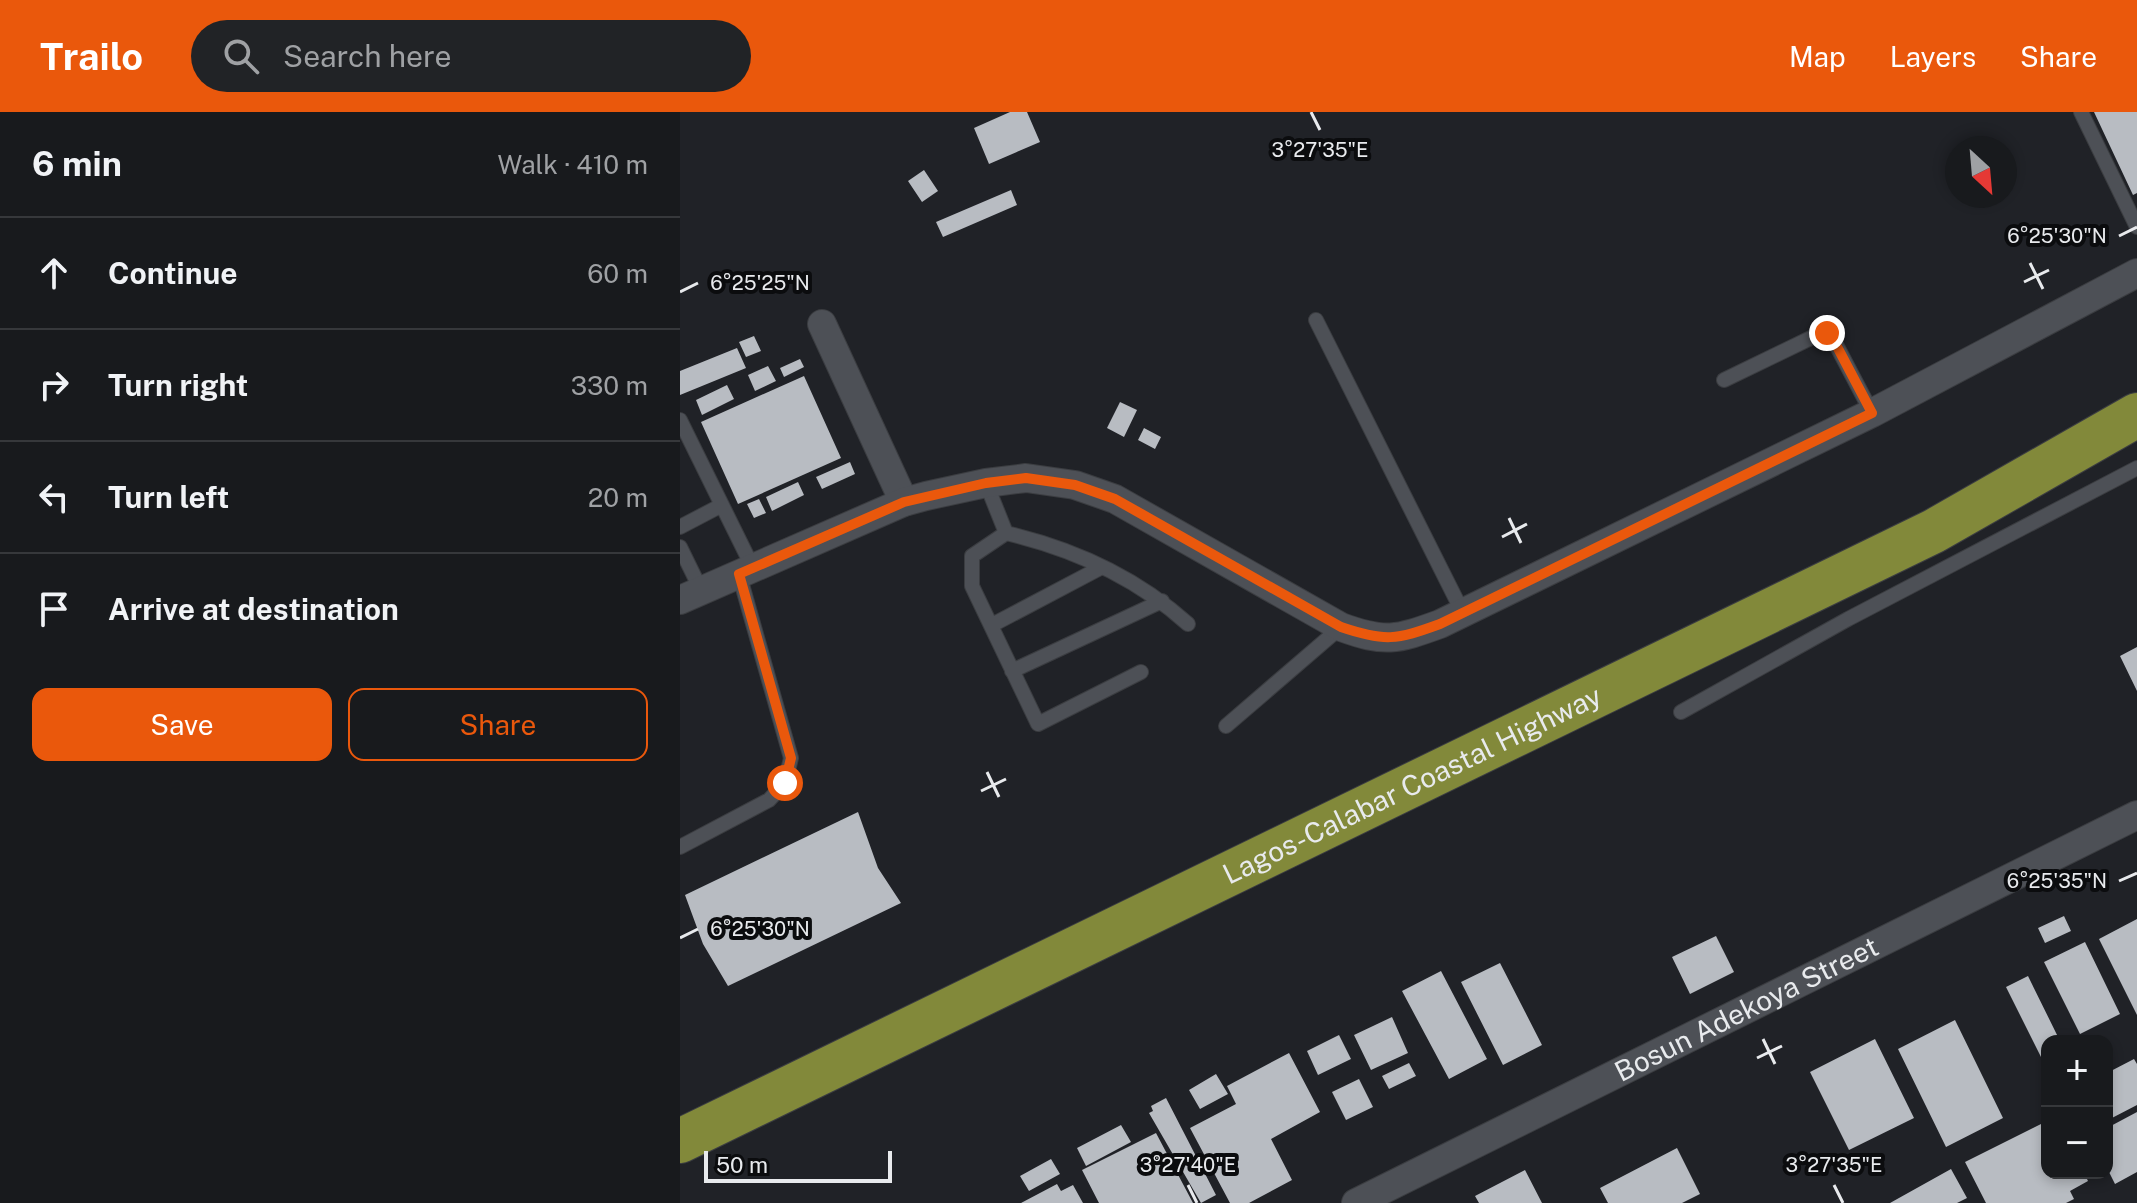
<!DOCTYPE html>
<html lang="en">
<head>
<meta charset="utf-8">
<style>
  :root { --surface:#181a1d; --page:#212326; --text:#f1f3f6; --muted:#9fa1a4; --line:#36383b; --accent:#ea580c }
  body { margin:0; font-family:"Public Sans",sans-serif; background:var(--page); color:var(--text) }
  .controls { position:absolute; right:24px; bottom:24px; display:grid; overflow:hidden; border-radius:16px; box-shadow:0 4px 12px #0003 }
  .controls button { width:72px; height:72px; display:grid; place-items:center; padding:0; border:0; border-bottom:2px solid var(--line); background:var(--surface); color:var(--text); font:40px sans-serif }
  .compass { position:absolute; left:1265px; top:24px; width:72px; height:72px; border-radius:50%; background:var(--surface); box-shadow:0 4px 12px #0003; rotate:154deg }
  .scale { position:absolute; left:24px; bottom:20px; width:188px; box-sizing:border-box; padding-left:8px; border:4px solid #e8eaed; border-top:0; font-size:22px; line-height:28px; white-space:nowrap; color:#e8eaed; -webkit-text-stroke:6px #0b0c0e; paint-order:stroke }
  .stop { position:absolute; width:24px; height:24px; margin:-18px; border:6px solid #ea580c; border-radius:50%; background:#fff }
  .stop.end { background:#ea580c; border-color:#fff; box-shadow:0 2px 8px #0008 }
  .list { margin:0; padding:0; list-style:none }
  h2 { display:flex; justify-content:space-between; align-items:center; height:104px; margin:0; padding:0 32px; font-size:34px }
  h2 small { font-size:26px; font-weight:400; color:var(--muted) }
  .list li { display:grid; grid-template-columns:52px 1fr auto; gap:24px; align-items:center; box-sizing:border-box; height:112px; padding:0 32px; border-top:2px solid var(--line) }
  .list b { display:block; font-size:30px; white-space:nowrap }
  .list em { font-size:26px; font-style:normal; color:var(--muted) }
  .actions { display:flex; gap:16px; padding:24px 32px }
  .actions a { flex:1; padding:18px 0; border:2px solid var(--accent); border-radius:16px; text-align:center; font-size:28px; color:var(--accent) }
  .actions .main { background:var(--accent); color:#fff }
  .icon { flex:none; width:44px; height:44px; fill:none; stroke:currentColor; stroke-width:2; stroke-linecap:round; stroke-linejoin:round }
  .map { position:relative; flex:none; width:1457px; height:1091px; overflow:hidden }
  header { display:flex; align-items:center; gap:48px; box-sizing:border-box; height:112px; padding:0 40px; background:var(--accent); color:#fff }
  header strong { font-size:38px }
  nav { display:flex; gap:44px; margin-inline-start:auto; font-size:28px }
  .search { width:560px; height:72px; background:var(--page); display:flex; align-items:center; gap:20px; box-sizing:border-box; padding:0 28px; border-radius:44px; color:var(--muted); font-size:30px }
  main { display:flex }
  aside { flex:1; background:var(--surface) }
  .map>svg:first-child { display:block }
  .building { fill:#b8bcc2 }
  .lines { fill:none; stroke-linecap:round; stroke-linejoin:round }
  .service-casing { stroke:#3b3d41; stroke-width:16 }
  .minor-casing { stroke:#3b3d41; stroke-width:30 }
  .trunk-casing { stroke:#3b3d41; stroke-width:46 }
  .service { stroke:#4d5056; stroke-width:14 }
  .minor { stroke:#4d5056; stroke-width:28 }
  .trunk { stroke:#82893a; stroke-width:44 }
  .route { stroke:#ea580c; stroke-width:10 }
  .ticks { fill:none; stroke:#e8eaed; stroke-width:3 }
  .labels { text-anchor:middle; stroke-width:8; stroke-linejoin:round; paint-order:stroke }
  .street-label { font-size:28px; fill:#e8eaed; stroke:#0b0c0e }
  .ticks-label { font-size:20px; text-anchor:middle; fill:#e8eaed; stroke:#0b0c0e; stroke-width:8; stroke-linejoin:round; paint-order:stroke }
</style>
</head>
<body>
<header>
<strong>Trailo</strong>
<div class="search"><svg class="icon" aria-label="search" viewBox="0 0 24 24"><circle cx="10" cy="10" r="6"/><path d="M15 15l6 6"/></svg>Search here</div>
<nav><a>Map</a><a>Layers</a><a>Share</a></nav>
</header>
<main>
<aside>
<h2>6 min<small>Walk · 410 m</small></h2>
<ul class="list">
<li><svg class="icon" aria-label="ahead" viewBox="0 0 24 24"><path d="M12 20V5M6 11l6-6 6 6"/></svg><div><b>Continue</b></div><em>60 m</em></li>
<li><svg class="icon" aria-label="right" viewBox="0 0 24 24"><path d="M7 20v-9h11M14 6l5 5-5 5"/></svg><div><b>Turn right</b></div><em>330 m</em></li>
<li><svg class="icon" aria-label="left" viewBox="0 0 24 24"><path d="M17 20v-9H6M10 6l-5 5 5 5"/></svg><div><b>Turn left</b></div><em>20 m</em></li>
<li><svg class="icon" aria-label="arrive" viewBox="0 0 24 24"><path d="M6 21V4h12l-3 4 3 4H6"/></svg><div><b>Arrive at destination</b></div></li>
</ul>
<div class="actions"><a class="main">Save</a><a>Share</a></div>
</aside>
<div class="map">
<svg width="1457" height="1091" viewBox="0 0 1457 1091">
  <rect width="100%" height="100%" fill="#202227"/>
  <path class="building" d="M330,0H347L360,30L309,52L294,16Z
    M1414,0H1457V81L1453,83Z
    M244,58L258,79L242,90L228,69Z
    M331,78L337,93L263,125L256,110Z
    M74,224L81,239L66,245L59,230Z
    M57,236L66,256L0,283V259Z
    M120,247L124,255L104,265L100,256Z
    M88,254L96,269L75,279L68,263Z
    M124,264L161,346L58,392L21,310Z
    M47,273L54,287L22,303L16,288Z
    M440,290L457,298L444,325L427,316Z
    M464,316L481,325L475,337L458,328Z
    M170,350L175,362L142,377L136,365Z
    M118,370L124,383L92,399L86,385Z
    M79,387L86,401L74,406L67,392Z
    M1457,535V579L1440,544Z
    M178,700L198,756L221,791L48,874L23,832L5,783Z
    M1384,804L1391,819L1365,831L1358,816Z
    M1457,807V903L1419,827Z
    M1036,824L1054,860L1010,882L992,845Z
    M1405,830L1440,902L1400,922L1364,850Z
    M820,851L862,933L823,953L781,870Z
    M761,859L807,947L769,967L722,879Z
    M1348,864L1380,929H1367V957L1326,875Z
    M712,905L728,941L691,958L674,923Z
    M1275,908L1323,1006L1266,1035L1218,937Z
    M659,923L671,947L638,963L627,939Z
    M1195,927L1234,1006L1169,1038L1130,960Z
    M609,941L640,1000L591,1027L612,1068L569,1091H550L510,1016L556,992L547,974Z
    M1454,947L1457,952V993L1430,1007L1427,1001V961Z
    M729,951L736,964L709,977L702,964Z
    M536,962L548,982L520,997L509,978Z
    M679,967L693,995L666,1008L652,980Z
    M486,986L536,1083L521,1091L469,1001L473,999L471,994Z
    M1457,1000V1060L1435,1072L1427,1056V1016Z
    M1367,1009V1061H1404L1408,1069L1390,1079L1394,1087L1386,1091H1306L1285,1050Z
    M441,1013L451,1030L406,1054L397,1036Z
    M476,1021L513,1091H419L402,1058Z
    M997,1036L1020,1082L1002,1091H928L920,1076Z
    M371,1047L380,1062L349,1079L340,1064Z
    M1271,1057L1287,1086L1277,1091H1210Z
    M845,1058L862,1091H799L795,1084Z
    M377,1072L381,1079L393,1073L403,1091H341Z"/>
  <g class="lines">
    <defs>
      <path id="service" d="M1401,0L1457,115
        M636,208L783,501
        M1044,268L1139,222L1147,221L1152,225L1192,301
        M0,308L73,456
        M306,371L326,421
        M0,415L42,393
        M0,435L21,478
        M312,513L422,455
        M332,559L482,489
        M461,560L358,612L292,474V444L326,421C394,437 456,465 508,512
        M1001,600L1168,507L1457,356
        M546,614L661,515
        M0,735L89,688L105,671L111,646L59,462"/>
      <g id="minor">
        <path d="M142,212L224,390"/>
        <path d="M0,488L224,390L246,384L306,371L346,366L395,373L435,387L661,515C705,531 716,528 760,512L1192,301L1457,161"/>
        <path id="s1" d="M676,1091L1457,703"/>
      </g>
      <g id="trunk">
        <path id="s2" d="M0,1029L1254,419L1457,303"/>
      </g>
    </defs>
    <use href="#service" class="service-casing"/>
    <use href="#minor" class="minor-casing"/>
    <use href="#trunk" class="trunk-casing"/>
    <use href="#service" class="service"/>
    <use href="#minor" class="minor"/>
    <use href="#trunk" class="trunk"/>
  </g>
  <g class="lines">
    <path class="route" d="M105,671L111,646L59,462L224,390L306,371L346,366L395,373L435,387L661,515C705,530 716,528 760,512L1192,301L1152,225L1147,221"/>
  </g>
  <path class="ticks" d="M631,0L640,18M1439,124L1457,115M1350,151L1363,177M1344,170L1369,158M0,180L18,171M829,406L841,431M822,425L847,412M307,660L319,685M301,679L326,667M1439,769L1457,761M0,826L18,817M1083,927L1095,952M1077,946L1102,934M508,1073L517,1091M1154,1073L1163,1091"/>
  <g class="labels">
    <g class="street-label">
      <text dy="10" stroke="none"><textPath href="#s2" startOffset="814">Lagos-Calabar Coastal Highway</textPath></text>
      <text dy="10" stroke="none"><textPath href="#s1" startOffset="436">Bosun Adekoya Street</textPath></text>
    </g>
  </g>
  <g class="ticks-label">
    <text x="640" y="45">3°27'35"E</text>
    <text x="1377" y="131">6°25'30"N</text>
    <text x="80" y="178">6°25'25"N</text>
    <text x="1377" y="776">6°25'35"N</text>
    <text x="80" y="824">6°25'30"N</text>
    <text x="508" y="1060">3°27'40"E</text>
    <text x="1154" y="1060">3°27'35"E</text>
  </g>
</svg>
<div class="controls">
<button>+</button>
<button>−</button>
</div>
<svg class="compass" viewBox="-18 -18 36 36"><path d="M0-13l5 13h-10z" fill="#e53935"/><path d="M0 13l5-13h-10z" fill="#9fa1a4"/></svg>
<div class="scale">50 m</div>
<div class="stop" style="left:105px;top:671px"></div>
<div class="stop end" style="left:1147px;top:221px"></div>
</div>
</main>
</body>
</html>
